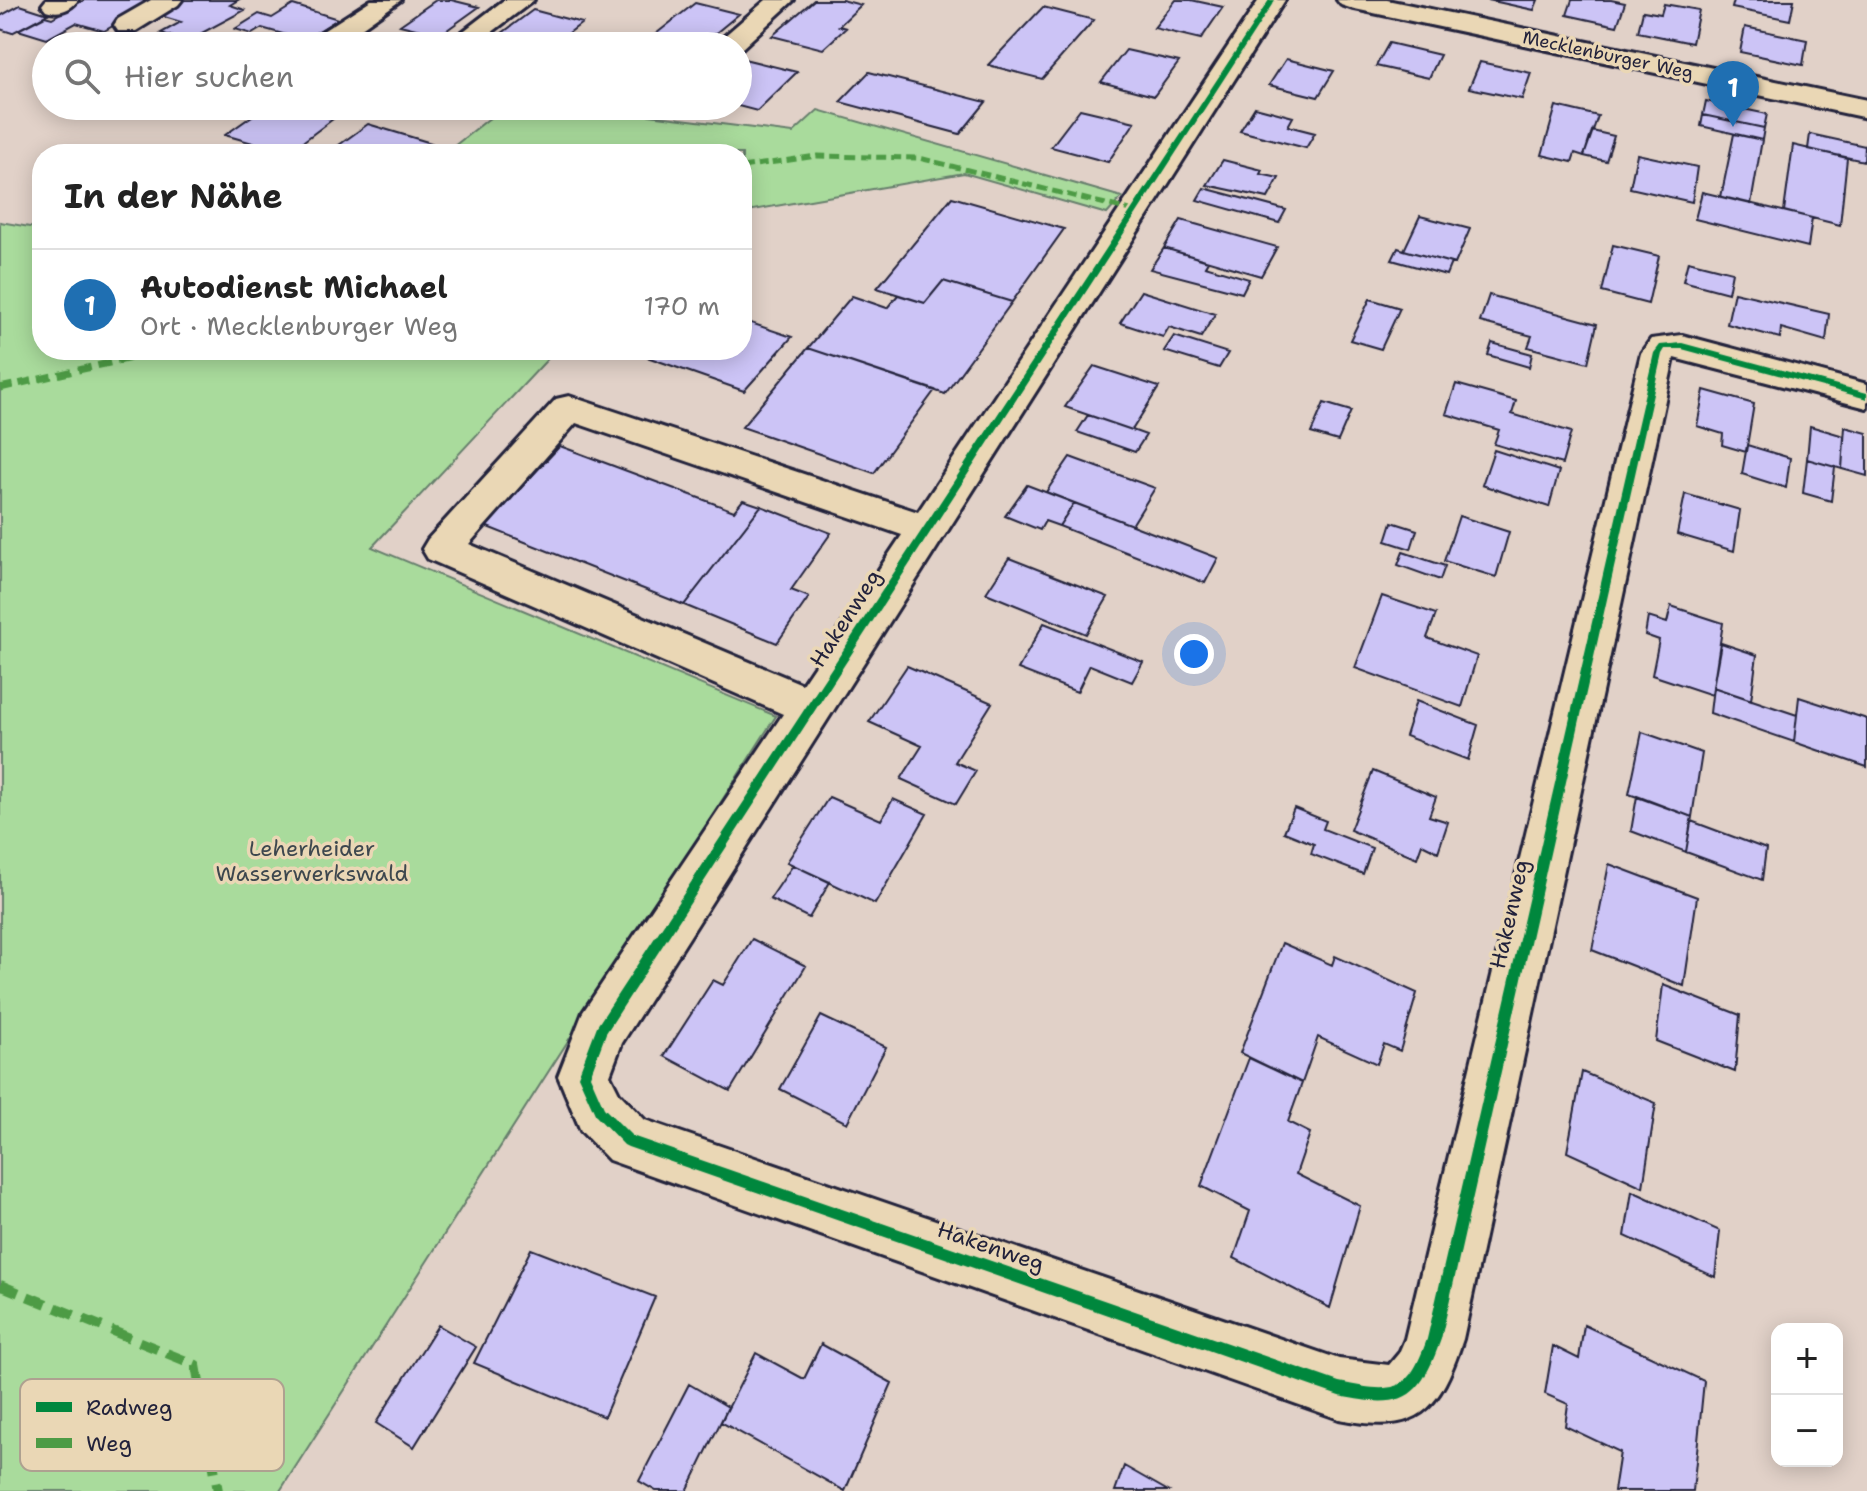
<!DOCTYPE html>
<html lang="de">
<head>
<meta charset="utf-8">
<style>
  :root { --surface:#fff; --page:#f6f6f6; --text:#222; --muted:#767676; --line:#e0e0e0; --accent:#1f6fb2 }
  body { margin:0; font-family:"Shantell Sans",sans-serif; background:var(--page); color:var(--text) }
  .controls { position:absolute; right:24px; bottom:24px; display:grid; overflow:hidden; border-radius:16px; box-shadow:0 4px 20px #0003 }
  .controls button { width:72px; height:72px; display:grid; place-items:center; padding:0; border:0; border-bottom:2px solid var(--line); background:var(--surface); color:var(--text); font:40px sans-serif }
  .you { position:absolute; left:1194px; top:654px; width:28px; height:28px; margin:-20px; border:6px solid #fff; border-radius:50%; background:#1a73e8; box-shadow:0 0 0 12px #1a73e833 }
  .badge { display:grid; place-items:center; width:52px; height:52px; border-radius:50%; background:var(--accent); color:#fff; font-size:26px; font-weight:700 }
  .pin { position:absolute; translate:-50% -66px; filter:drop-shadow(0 2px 4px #0008) }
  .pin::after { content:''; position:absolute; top:42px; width:28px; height:24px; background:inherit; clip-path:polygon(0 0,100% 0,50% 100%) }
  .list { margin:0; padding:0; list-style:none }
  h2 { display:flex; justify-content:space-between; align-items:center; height:104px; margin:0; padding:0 32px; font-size:34px }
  h2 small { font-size:26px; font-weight:400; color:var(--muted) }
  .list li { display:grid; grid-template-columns:52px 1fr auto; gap:24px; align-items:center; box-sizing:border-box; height:112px; padding:0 32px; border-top:2px solid var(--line) }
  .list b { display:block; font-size:30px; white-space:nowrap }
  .list p { margin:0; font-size:26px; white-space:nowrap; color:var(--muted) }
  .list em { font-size:26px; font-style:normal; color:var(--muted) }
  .icon { flex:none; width:44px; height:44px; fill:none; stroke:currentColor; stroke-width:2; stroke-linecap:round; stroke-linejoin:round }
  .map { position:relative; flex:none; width:1867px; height:1491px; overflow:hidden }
  .search { position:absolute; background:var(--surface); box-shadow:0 4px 20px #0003; left:32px; top:32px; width:720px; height:88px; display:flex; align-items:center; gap:20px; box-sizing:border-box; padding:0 28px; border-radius:44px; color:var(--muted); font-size:30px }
  .panel { position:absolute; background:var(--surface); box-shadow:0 4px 20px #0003; left:32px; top:144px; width:720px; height:216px; border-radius:32px }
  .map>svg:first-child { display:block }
  .green { fill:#a9db9c; stroke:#667e6c; stroke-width:2 }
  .building { fill:#ccc4f6; stroke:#22223b; stroke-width:2 }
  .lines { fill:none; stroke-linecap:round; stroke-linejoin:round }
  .minor-casing { stroke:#22223b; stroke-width:6 }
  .minor { fill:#ead7b5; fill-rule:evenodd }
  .quiet-far2 { stroke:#4d9b45; stroke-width:5; stroke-dasharray:10 5; stroke-linecap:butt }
  .quiet-far1 { stroke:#4d9b45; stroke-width:7; stroke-dasharray:13 7; stroke-linecap:butt }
  .quiet { stroke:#4d9b45; stroke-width:10; stroke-dasharray:20 10; stroke-linecap:butt }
  .cycleway-casing { stroke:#ead7b5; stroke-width:5 }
  .cycleway { fill:#00873e; fill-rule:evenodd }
  .labels { text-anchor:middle; stroke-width:7; stroke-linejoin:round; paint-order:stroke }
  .far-street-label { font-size:18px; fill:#22223b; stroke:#ead7b5 }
  .street-label { font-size:22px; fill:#22223b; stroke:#ead7b5 }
  .park-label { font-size:22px; fill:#3d474e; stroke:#ead7b5 }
  .key { fill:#ead7b5; stroke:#aea190; stroke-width:2 }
  .key-label { font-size:22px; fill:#22223b }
</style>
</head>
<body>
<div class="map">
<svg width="1867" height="1491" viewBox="0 0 1867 1491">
  <rect width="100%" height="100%" fill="#e1d1c8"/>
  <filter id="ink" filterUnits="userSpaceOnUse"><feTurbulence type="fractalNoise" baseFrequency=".0125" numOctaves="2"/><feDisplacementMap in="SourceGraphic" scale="16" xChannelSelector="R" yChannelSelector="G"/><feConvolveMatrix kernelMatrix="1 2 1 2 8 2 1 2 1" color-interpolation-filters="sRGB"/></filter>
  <g filter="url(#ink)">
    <path class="green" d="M505,106H578L793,133L818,110L1122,197L1107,214L964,173L742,212V154H444Z
      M0,222L42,229V350H556L372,547L776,716L280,1491H0Z"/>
    <path class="building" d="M84,0H143L153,3L104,31L76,23L47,39L18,30L45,16L52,18Z
      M182,0H238L230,5L245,10L187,41L161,33L181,22L161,16Z
      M436,0H451L479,7L440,35L400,25Z
      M814,0H842L861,5L839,26L846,28L823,49L772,36Z
      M1176,0H1191L1223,7L1201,39L1154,28Z
      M1488,0H1538L1534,10Z
      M1572,0H1611L1625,3L1617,26L1567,15Z
      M1734,0H1794L1790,20L1732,8Z
      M695,3L739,14L700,46H686L652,37Z
      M1664,4L1699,10L1692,43L1638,32L1643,11L1661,14Z
      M20,5L48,14L12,33L0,29V16Z
      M293,5L338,19L304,40L262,28L252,34L235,29L259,14L272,18Z
      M1043,7L1094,20L1042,79L988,65Z
      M533,10L582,23L552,46H506L490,42Z
      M1745,27L1807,40L1803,65L1740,52Z
      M242,36L276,46H226Z
      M1389,43L1440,55L1429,78L1376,66Z
      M1126,50L1179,62L1154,96L1101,82Z
      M744,59L797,72L757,111L738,106V65Z
      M1286,59L1334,71L1318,97L1269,85Z
      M1480,62L1531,73L1522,99L1469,88Z
      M869,72L986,102L960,134L840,102Z
      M1706,101L1767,114L1764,128L1703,115Z
      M266,106H288L333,119L288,153L225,135Z
      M1556,106L1598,116L1584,156L1575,153L1572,162L1542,155Z
      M1255,107L1293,117L1288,126L1315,133L1306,148L1240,131Z
      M1080,109L1135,122L1108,162L1051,147Z
      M1703,115L1764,128L1762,140L1701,126Z
      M368,124L431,143L417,154L328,153Z
      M1592,131L1614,136L1606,161L1584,156Z
      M1734,134L1762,140L1751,204L1721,197Z
      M1810,134L1865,146L1864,161L1808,149Z
      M1793,145L1847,158L1840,225L1784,211Z
      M1637,154L1697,167L1692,202L1630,188Z
      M1223,160L1262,170L1260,174L1279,178L1268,198L1207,185Z
      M1204,188L1286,210L1279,223L1197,200Z
      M1702,192L1812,218L1808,247L1695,219Z
      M952,197L1064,229L1012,302L943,281L925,303L877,288Z
      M1420,216L1470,229L1455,264L1404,250Z
      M1181,220L1277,247L1261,276L1164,248Z
      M1613,245L1659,256L1648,304L1602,292Z
      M1164,248L1208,261L1205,266L1249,279L1242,293L1150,269Z
      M1398,248L1404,250L1451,263L1446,275L1392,260Z
      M1688,261L1732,272L1728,293L1683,281Z
      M943,281L1012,302L945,394L808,348L852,296L887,308L898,295L925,303Z
      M1141,291L1215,314L1201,337L1169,327L1163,337L1120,323Z
      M1734,292L1829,314L1826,341L1781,328L1780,338L1727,324Z
      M1489,295L1597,324L1588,363L1528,347L1532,336L1480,322Z
      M1370,299L1400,308L1381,349L1350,340Z
      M742,320L792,337L744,391L627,350H742Z
      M1174,336L1228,353L1219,368L1164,351Z
      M1492,343L1532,354L1529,367L1488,355Z
      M808,348L935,390L874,473L742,427Z
      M1094,366L1159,387L1132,430L1065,407Z
      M1456,384L1516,401L1512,414L1571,432L1562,464L1494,444L1499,430L1446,414Z
      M1704,390L1754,404L1746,452L1722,445L1723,434L1697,426Z
      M1324,403L1351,411L1338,441L1311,433Z
      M1088,415L1132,430L1146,435L1135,452L1077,432Z
      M1810,426L1844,436L1842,469L1807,459Z
      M1845,427L1867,433V476L1842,469Z
      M1747,445L1790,458L1786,488L1742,474Z
      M560,446L734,511L743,500L761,506L684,605L485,526Z
      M1494,450L1559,471L1549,507L1482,485Z
      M1070,457L1155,488L1132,525L1046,492Z
      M1807,459L1835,467L1831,501L1803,493Z
      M1027,485L1074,503L1059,526L1045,521L1040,530L1005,516Z
      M1685,494L1740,510L1734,551L1677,534Z
      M1074,503L1132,525L1218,558L1205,583L1059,526Z
      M761,506L831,533L791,590L809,597L777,643L684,605Z
      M1459,516L1509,532L1496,577L1444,561Z
      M1392,522L1417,530L1411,549L1386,541Z
      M1403,552L1445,566L1440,580L1398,565Z
      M1009,558L1108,597L1086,634L986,593Z
      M1382,596L1436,614L1427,638L1477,656L1462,707L1355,668Z
      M1671,606L1723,623L1712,695L1652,675L1659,640L1645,635L1648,617L1667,623Z
      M1044,623L1143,662L1132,682L1090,665L1077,692L1018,669Z
      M1721,643L1757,655L1751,700L1713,687Z
      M907,666L992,703L955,762L976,771L956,804L901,779L922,746L869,722Z
      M1713,687L1797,715L1794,742L1710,713Z
      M1799,697L1867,719V767L1794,742Z
      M1416,701L1478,725L1468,760L1405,736Z
      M1642,732L1702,753L1692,817L1629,794Z
      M1373,771L1436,797L1429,816L1448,822L1438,852L1422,844L1417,858L1350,830Z
      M1637,796L1692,817L1686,852L1631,831Z
      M829,797L881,820L893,799L927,814L875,904L787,862Z
      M1294,808L1326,821L1323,829L1372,848L1363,874L1311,854L1314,844L1284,832Z
      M1691,821L1766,849L1762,880L1686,852Z
      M1609,864L1697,897L1684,986L1592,950Z
      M793,865L830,882L809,918L770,899Z
      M752,939L806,966L730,1091L664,1056L713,980L723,985Z
      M1282,943L1332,965L1335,956L1417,993L1400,1051L1384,1044L1377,1064L1318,1037L1302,1083L1240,1053Z
      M1663,985L1740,1015L1735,1072L1656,1041Z
      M821,1016L886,1047L847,1123L780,1089Z
      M1249,1058L1302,1083L1288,1122L1310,1133L1296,1174L1360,1206L1330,1308L1234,1258L1250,1211L1201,1186Z
      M1582,1072L1656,1103L1643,1187L1567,1152Z
      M1632,1191L1720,1231L1715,1277L1625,1236Z
      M531,1249L655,1297L604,1417L474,1363Z
      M438,1325L476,1347L414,1447L376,1423Z
      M1584,1325L1704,1381L1693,1491H1614L1620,1452L1565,1426L1568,1404L1545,1394L1553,1346L1579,1359Z
      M821,1344L892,1383L845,1491L721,1422L756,1353L804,1379Z
      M689,1384L728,1407L687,1491H656L639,1481Z
      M1124,1466L1168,1491H1115Z"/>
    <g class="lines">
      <defs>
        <path id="minor" d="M46,0H78C70,11 58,14 46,10L42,5Z
          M151,0H182L178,5L136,31H118L114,25L118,19Z
          M371,0H401L336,46H305L309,40Z
          M504,0H534L474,46H444Z
          M766,0H794L740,50L738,46H719L722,38Z
          M1259,0H1285L622,1043L610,1075L619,1093L645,1120L1339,1359L1389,1365L1399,1353L1405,1339L1641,353L1651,339L1682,335L1867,384V408L1674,358L1463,1339C1439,1412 1419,1435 1339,1419L609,1160L581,1131L558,1076L583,1012L783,714L428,559L422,549L428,539L556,399L569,396L918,512ZM576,423L902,535L802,684L469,544Z
          M1337,0H1387L1867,100V118L1350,8L1341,5Z"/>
      </defs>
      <use href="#minor" class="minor-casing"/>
      <use href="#minor" class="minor"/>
      <path class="quiet-far2" d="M742,167L817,156L919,158L1134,211"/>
      <path class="quiet-far1" d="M0,388L166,350"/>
      <path class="quiet" d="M0,1285L196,1365L218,1491"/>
      <defs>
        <path id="cycleway" d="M1269,0H1275L606,1033L590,1076L604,1108L632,1136L1339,1382C1393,1393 1408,1395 1427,1339L1654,353L1660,345L1682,343L1867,393V399L1682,349H1665L1662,354L1441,1339C1419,1402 1403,1409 1339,1396L628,1147L624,1145L596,1116L578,1076L597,1026Z"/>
      </defs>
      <use href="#cycleway" class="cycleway-casing"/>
      <use href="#cycleway" class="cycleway"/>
    </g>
  </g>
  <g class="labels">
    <g class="far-street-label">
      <text transform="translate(1608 55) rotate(12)" y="6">Mecklenburger Weg</text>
    </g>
    <g class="street-label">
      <text transform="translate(845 618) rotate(-57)" y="8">Hakenweg</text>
      <text transform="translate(1509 914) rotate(-77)" y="8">Hakenweg</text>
      <text transform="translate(991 1246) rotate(19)" y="8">Hakenweg</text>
    </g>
    <g class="park-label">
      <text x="312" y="856">Leherheider<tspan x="312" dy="25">Wasserwerkswald</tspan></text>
    </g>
  </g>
  <rect x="20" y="1379" width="264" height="92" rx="12" class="key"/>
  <rect x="36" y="1402" width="36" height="10" fill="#00873e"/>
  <rect x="36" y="1438" width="36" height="10" fill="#4d9b45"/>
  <g class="key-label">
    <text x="86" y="1415">Radweg</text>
    <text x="86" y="1451">Weg</text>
  </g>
</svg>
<div class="controls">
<button>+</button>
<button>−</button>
</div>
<div class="you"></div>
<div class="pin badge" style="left:1733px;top:127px">1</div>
<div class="search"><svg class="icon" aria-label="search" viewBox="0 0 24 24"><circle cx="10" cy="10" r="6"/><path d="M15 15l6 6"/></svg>Hier suchen</div>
<section class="panel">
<h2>In der Nähe<small></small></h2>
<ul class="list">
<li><span class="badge">1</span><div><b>Autodienst Michael</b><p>Ort · Mecklenburger Weg</p></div><em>170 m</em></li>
</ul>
</section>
</div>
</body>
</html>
